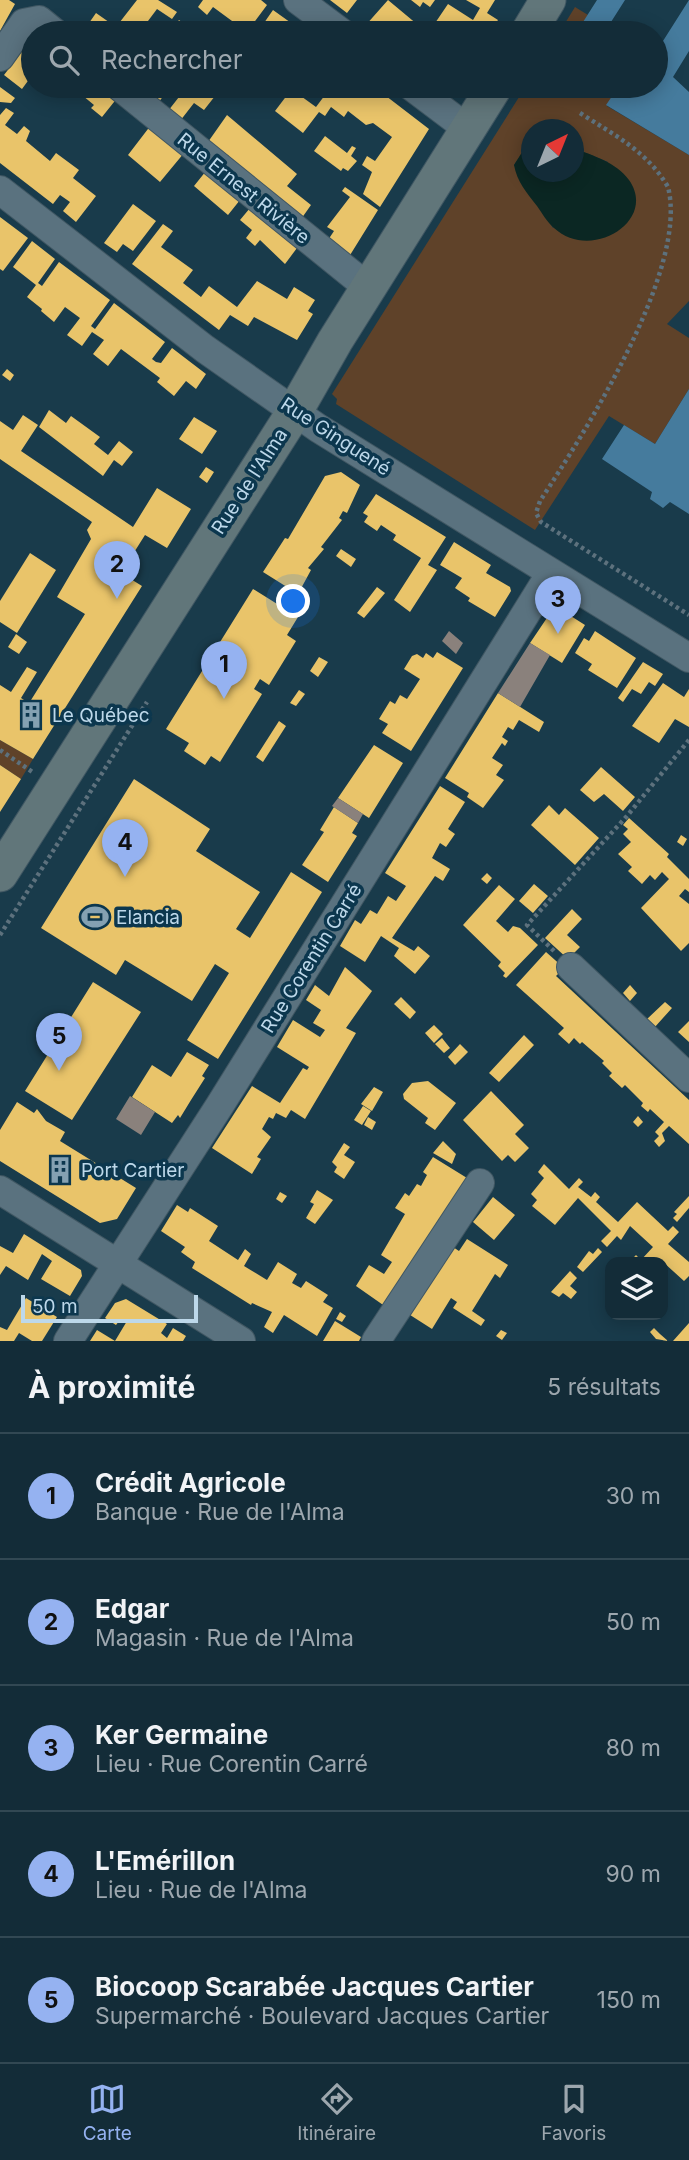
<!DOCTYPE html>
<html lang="fr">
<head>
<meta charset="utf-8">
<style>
  :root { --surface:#132c38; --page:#1c3440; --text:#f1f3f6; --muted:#9da7ae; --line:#324853; --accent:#95b2f1 }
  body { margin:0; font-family:Inter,sans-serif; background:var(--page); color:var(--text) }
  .controls { position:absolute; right:21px; bottom:21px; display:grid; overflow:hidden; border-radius:14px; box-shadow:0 4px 18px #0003 }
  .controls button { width:63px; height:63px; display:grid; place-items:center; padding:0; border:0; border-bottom:2px solid var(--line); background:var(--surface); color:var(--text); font:35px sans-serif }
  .compass { position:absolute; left:521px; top:119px; width:63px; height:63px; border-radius:50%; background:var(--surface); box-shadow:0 4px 18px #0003; rotate:43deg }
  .scale { position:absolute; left:21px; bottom:18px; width:177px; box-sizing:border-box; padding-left:7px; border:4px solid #bdd8ea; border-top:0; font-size:19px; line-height:24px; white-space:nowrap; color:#bdd8ea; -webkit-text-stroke:5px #0c374e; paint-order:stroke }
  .you { position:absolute; left:294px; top:602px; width:24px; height:24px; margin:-18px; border:5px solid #fff; border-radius:50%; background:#1a73e8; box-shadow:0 0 0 10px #1a73e833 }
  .badge { display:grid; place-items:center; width:46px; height:46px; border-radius:50%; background:var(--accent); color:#111; font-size:23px; font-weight:700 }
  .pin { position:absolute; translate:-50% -58px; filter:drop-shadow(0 2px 4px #0008) }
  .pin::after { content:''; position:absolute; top:37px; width:24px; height:21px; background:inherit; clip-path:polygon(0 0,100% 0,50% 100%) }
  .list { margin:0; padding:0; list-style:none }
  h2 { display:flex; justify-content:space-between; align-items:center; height:91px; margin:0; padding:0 28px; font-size:30px }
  h2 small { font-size:23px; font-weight:400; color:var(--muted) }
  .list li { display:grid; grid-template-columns:46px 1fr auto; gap:21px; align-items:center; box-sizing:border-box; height:126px; padding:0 28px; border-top:2px solid var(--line) }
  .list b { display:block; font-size:26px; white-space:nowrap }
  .list p { margin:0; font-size:23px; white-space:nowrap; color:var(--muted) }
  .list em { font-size:23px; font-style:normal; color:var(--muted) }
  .icon { flex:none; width:38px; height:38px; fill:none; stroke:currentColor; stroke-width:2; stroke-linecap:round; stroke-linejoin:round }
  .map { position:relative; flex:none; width:689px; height:1341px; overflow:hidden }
  .search { position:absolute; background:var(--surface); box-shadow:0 4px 18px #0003; left:21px; right:21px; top:21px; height:77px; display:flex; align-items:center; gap:18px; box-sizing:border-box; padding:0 24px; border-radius:38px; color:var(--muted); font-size:26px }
  .sheet { height:721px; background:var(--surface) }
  nav { display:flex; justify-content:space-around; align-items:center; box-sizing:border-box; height:98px; border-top:2px solid var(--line); background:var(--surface); font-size:19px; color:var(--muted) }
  nav a { display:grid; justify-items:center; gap:4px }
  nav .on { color:var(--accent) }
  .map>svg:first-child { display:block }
  .green { fill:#5f4229; fill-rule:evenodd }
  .water { fill:#0b2723 }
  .homes { fill:#e9c46a }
  .public { fill:#457b9d }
  .industry { fill:#8a817c }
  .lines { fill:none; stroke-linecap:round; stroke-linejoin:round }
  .minor-casing { stroke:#405763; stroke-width:30 }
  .major-casing { stroke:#405763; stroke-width:37 }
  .path { stroke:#5d717d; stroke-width:4.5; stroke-dasharray:3.5 3.5; stroke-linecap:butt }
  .minor { stroke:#5a727f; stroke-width:28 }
  .major { stroke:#61767a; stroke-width:35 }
  .labels { text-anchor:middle; stroke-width:7; stroke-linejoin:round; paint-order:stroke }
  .street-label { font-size:19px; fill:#bdd8ea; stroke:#0c374e }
  .poi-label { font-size:19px; fill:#bdd8ea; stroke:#0c374e; text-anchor:start }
</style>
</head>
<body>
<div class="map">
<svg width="689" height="1341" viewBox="0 0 689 1341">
  <rect width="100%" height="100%" fill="#193b4b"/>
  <path class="green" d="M575,7L588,15L576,33H559Z
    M526,86H619L607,106L689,155V301L667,324L689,338V389L655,444L609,416L535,530L336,404L337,399L332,394ZM532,130H574V148L608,162L553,228L514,165L532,138Z
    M0,740L33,759L21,779L0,765Z"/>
  <path class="water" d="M531,138L532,172H574V148C593,156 616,162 629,180C658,221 591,262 554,228C547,222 542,213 537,206C527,193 517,182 514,165Z"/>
  <path class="homes" d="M0,0H9L15,4L0,31Z
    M137,0H158L177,12L172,19L157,9L139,33H82L96,13L116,27Z
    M203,0H261L267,5L247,32L213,7L207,15L198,7Z
    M330,0H357L347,13Z
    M388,0L418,25L411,33H375L365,26Z
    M411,0H435L430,7L423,2L420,7Z
    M466,0H495L487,13L498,20L489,33L429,32L448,4L473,20L480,8Z
    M273,10L294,25L304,33H257Z
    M179,20L195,32L194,33H169Z
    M33,37V74L22,89L4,75Z
    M71,86H105L118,97L102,117L91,108L94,105Z
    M138,86H171L158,103Z
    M184,86H213L219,91L204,110L194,103L180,121L168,111L186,88Z
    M294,86H304L298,94L316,107L328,91L315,86H373L429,129L380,207L363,194L372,172L362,165L367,156L375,161L392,137L373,123L366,125L348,111L344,117L331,107L325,116L319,112L303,133L275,111Z
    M0,87L15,98L11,103L0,102Z
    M6,108L14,113L5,125L17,134L24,126L30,131L26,141L50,161L56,153L79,170L73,178L96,196L76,222L63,211L70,202L60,195L53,204L0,163V115Z
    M227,115L297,174L287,186L311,205L299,222L227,160L229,156L208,142Z
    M151,125L184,153L160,182L128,155Z
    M325,136L347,153L352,146L356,148L351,156L357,161L348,171L343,168L341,171L314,151Z
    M206,171L240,200L228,215L194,186Z
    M345,187L378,210L347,260L326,243L334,231L327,227L350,197L342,191Z
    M133,204L156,221L133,251L123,244L117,252L104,243Z
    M250,208L297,248L285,264L260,240L255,246L246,238L252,230L240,220Z
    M0,217L28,238L3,271L0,269Z
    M163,224L173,231L161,247L193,270L183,283L201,297L209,286L237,307L257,281L287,299L294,287L315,300L308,311L313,314L297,340L254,317L248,326L230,315L219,330L132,264Z
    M32,241L55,259L38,283L42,286L59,262L110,300L91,326L95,329L114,303L165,342L152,359L156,362L161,363L172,348L206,374L196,389L186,381L174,396L157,382L160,378L121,349L108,366L93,354L104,340L92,332L82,346L67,335L80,318L65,307L54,322L41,311L42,309L27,297L36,285L13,267Z
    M7,369L14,375L10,381L2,375Z
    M49,410L66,423L71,416L100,437L94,444L108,455L119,441L133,452L122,466L114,460L103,476L39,427Z
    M23,415L38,425L21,451L133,527L157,488L191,509L167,548L145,535L121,573L142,586L33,759L0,740V685L11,692L27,667L37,672L21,698L24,700L21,705L26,708L85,614L57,597L91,539L87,530L92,522L0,459V421L13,430Z
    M194,417L217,431L202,454L179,439Z
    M206,467L214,472L207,483L199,477Z
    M341,472L360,485L347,513L343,511L339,518L342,520L321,547L324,549L308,568L311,570L298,594L263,572L285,538L288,539L325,476Z
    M376,494L446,537L428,565L437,570L410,612L394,600L421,558L393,540L396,535L381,525L377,531L364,522L368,516L363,513Z
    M454,542L491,565L486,573L510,587L511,591L495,617L468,601L470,598L455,588L462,578L440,565Z
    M341,549L356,559L351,567L336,556Z
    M30,553L56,570L17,633L0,622V601Z
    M377,587L385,593L364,618L357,613Z
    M253,589L298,617L287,635L296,641L269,685L260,679L254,689L262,694L220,762L211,756L205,765L184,751L189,743L166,729Z
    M555,606L585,625L562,663L530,643Z
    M595,631L636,658L617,688L588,670L592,664L575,653L584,638L589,641Z
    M16,634L27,642L19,654L8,647Z
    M437,652L463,668L411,751L382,733L388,724L379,719L390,701L395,704L400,695L407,699L420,679L404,669L412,656L417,654L423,658L426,653L433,658Z
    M319,657L328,662L318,677L310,671Z
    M643,662L663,674L655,686L649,682L641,694L632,689L623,702L618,698Z
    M663,683L684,697L689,689V727L675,719L659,743L632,726Z
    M299,690L305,694L296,706L290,703Z
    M498,693L544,722L539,732L519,720L513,730L508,727L502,737L508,741L505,746L502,743L492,758L503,765L496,775L504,780L483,808L467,797L469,793L445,778Z
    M279,721L286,726L263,762L256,757Z
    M374,745L403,763L369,818L338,798Z
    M0,765L21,779L0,812Z
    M601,767L635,797L623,811L604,794L594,802L580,790Z
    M134,779L210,829L196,851L260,892L236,929L250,938L291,872L322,892L218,1059L187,1040L229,973L215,964L192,1001L125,960L116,975L41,928Z
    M440,786L465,802L448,829L455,834L446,847L440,843L432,858L450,869L443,881L435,876L392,938L414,951L418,946L430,956L415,974L394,956L399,948L381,936L365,962L340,946L355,920L361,924L370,910L377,914L388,896L396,901L406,886L385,873Z
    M549,805L559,815L565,808L599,838L575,865L531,825Z
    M334,807L358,823L352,833L357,836L328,882L302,865L324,832L320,830Z
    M629,818L669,854L667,857L689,879V892L685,889L679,896L689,904V943L681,951L641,908L669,879L662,872L655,880L650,875L642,884L628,871L632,867L618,854L631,842L623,834L628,829L623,825Z
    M681,835L687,839L683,846L677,842Z
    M487,873L492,878L487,884L481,879Z
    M534,884L548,896L533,913L519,901Z
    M499,885L515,899L496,921L508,932L513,926L520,928L538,945L506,978L503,976L505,973L498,966L501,962L463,925Z
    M572,909L582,919L567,935L580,947L568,959L545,938Z
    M546,952L564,968L556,976L689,1100V1144L669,1126L662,1133L665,1141L659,1147L654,1141L659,1136L655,1132L664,1122L650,1109L648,1112L641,1106L643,1103L625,1085L622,1088L609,1076L612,1073L602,1063L604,1061L582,1042L580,1044L574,1038L569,1044L558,1034L564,1028L516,985Z
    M345,967L372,991L346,1028L356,1033L305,1119L291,1110L286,1118L276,1113L273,1119L269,1117L262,1129L271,1137L257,1157L261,1159L252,1174L212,1148L252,1086L280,1103L303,1068L307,1070L309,1067L277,1047L293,1020L320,1037L325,1030L313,1023L321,1010L306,1000L315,985L329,996Z
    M93,982L141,1012L72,1120L25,1091Z
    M630,985L637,993L630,1001L623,993Z
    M401,997L416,1012L410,1019L394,1004Z
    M665,1002L672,1008L654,1028L646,1020Z
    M689,1021V1042L678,1032Z
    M434,1025L443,1034L434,1043L425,1033Z
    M524,1035L534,1045L499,1082L489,1073Z
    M442,1038L450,1048L444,1053L435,1044Z
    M460,1044L468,1052L455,1065L448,1057Z
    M187,1052L209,1065L202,1076L205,1078L191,1100L180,1118L178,1115L172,1123L132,1097L152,1065L171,1077Z
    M428,1081L456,1103L435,1130L425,1123L428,1118L404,1099L403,1094L412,1083Z
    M374,1087L383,1092L372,1111L361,1104Z
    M491,1091L524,1125L515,1134L529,1148L515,1162L508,1155L502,1161L463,1120Z
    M17,1102L34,1113L37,1109L46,1121L65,1132L60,1141L136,1188L117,1219L100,1223L0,1161V1130Z
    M363,1106L371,1111L362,1125L354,1120Z
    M638,1116L643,1122L638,1127L633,1122Z
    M368,1117L376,1122L372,1130L364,1125Z
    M443,1141L456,1154L452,1164L433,1153Z
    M344,1143L350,1147L344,1155L355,1162L344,1179L334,1172L337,1167L332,1162Z
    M433,1157L467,1178L386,1307L356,1286L369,1265L384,1274L392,1262L381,1255L405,1214L395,1208L405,1193L409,1196L417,1184L421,1186L427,1175L423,1172Z
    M544,1164L569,1189L579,1178L583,1182L578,1187L591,1197L595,1192L600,1197L596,1202L618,1222L637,1202L668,1231L673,1226L679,1232L668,1244L689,1262V1276L684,1281L663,1262H629L636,1255L641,1260L653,1247L630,1226L621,1240L617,1236L607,1247L601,1241L611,1231L578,1198L555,1225L532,1206L537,1200L531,1194L544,1178L538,1172Z
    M317,1190L333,1200L315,1224L306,1218L314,1204L310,1202Z
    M280,1192L287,1196L282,1203L276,1199Z
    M689,1196V1208L677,1222L673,1218L677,1214L674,1212Z
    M493,1197L515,1215L494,1240L473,1222Z
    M177,1205L188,1212L190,1208L218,1226L209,1241L238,1260L245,1249L251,1254L244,1266L267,1280L278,1262L297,1274L292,1283L301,1288L306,1281L328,1295L323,1302L333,1308L317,1336L284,1315L273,1333L264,1327L272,1312L252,1303L251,1305L192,1268L195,1262L181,1252L185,1247L161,1231Z
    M24,1234L81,1270L82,1276L70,1296L41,1279L52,1261L42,1254L28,1280L6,1266L0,1275V1246L13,1253Z
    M467,1239L508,1265L500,1278L495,1274L472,1311L485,1320L481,1326L453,1308L457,1302L451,1298L432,1329L407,1313L450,1245L459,1251Z
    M598,1248L602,1252L583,1272L577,1267L589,1251L593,1254Z
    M570,1271L577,1278L570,1286L577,1292L571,1299L563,1293L559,1297L551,1292Z
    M26,1298L57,1317L42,1341H32L19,1333L14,1341H0V1327L7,1330Z
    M126,1299L167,1324L161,1333L167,1338L173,1328L186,1336L183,1341H90L97,1330L115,1341L127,1321H119L116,1325L105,1318L115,1303Z
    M340,1312L346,1316L342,1322L336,1319Z
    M335,1321L361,1337L359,1341H323Z
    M689,1323V1341H673Z
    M654,1328L660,1334L668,1341L656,1339L650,1332Z
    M501,1330L507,1333L502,1340L496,1336Z"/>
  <path class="public" d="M597,0H625L604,33H576Z
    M689,0V51L673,77L689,92V155L606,105L619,86H656V52Z
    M689,389V514L670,502L663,508L650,499L652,492L602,459L624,425L655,444Z"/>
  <path class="industry" d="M449,631L463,643L456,654L442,641Z
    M530,643L550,655L520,707L498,693Z
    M338,798L363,814L358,823L332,806Z
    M130,1096L155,1112L141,1135L116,1119Z"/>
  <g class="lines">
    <defs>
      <path id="minor" d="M298,0L342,33
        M0,57L24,23L39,20L55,33
        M119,86L370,289
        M411,86L468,129
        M0,190L205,349L318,428L689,658
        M571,967L689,1078
        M0,1190L241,1341
        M68,1341L220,1105L551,573
        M376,1341L480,1183"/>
      <path id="major" d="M528,33L548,0
        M0,874L295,411L335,341L495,86"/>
    </defs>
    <use href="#minor" class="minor-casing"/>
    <use href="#major" class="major-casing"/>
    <path class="path" d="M580,113C614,135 647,151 668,187C689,269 585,432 540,501L536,513L541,522L689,615
      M0,750L34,773
      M0,935L147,702
      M554,951L527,925L627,816L689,740"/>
    <use href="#minor" class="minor"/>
    <use href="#major" class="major"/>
  </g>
  <defs>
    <symbol id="building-bare" viewBox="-9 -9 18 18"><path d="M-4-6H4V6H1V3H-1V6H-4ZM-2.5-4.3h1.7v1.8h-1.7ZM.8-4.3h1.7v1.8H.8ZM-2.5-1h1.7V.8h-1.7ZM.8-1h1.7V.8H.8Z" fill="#84a1b2" stroke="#0c374e" stroke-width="2.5" paint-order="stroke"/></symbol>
    <symbol id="stadium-bare" viewBox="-9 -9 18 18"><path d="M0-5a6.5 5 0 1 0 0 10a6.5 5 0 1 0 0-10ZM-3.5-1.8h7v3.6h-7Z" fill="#84a1b2" stroke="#0c374e" stroke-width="2.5" paint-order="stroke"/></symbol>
  </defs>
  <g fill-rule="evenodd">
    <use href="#building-bare" x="12" y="696" width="38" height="38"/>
    <use href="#stadium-bare" x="76" y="898" width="38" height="38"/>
    <use href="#building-bare" x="41" y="1151" width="38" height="38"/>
  </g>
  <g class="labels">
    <g class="street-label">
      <text transform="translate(244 188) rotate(39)" y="7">Rue Ernest Rivière</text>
      <text transform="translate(336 436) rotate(33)" y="7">Rue Ginguené</text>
      <text transform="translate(249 481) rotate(-57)" y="7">Rue de l'Alma</text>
      <text transform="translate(311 958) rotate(-58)" y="7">Rue Corentin Carré</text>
    </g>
    <g class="poi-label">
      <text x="52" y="722">Le Québec</text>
      <text x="116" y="924">Elancia</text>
      <text x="81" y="1177">Port Cartier</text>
    </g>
  </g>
</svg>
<div class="controls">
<button><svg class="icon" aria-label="layers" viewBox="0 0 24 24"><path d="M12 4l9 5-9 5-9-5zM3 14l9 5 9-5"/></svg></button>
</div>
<svg class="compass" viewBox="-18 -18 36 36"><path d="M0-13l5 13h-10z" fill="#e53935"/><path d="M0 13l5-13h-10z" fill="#9da7ae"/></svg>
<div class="scale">50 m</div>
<div class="you"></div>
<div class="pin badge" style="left:224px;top:699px">1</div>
<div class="pin badge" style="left:117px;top:599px">2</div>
<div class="pin badge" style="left:558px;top:634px">3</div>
<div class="pin badge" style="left:125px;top:877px">4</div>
<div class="pin badge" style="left:59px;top:1071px">5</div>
<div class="search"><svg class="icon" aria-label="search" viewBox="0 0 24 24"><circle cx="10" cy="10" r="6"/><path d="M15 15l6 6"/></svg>Rechercher</div>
</div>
<section class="sheet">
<h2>À proximité<small>5 résultats</small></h2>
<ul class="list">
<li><span class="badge">1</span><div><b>Crédit Agricole</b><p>Banque · Rue de l'Alma</p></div><em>30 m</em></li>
<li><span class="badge">2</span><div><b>Edgar</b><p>Magasin · Rue de l'Alma</p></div><em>50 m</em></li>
<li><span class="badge">3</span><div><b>Ker Germaine</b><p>Lieu · Rue Corentin Carré</p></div><em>80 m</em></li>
<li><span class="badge">4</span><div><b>L'Emérillon</b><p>Lieu · Rue de l'Alma</p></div><em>90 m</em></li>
<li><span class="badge">5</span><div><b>Biocoop Scarabée Jacques Cartier</b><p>Supermarché · Boulevard Jacques Cartier</p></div><em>150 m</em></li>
</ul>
</section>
<nav>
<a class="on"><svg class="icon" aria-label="map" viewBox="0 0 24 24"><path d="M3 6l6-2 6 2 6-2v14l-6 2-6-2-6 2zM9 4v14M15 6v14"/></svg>Carte</a>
<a><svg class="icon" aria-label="directions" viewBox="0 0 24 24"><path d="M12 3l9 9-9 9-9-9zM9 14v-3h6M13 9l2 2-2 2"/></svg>Itinéraire</a>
<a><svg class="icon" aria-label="saved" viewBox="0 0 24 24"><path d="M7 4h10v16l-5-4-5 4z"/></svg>Favoris</a>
</nav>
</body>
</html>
